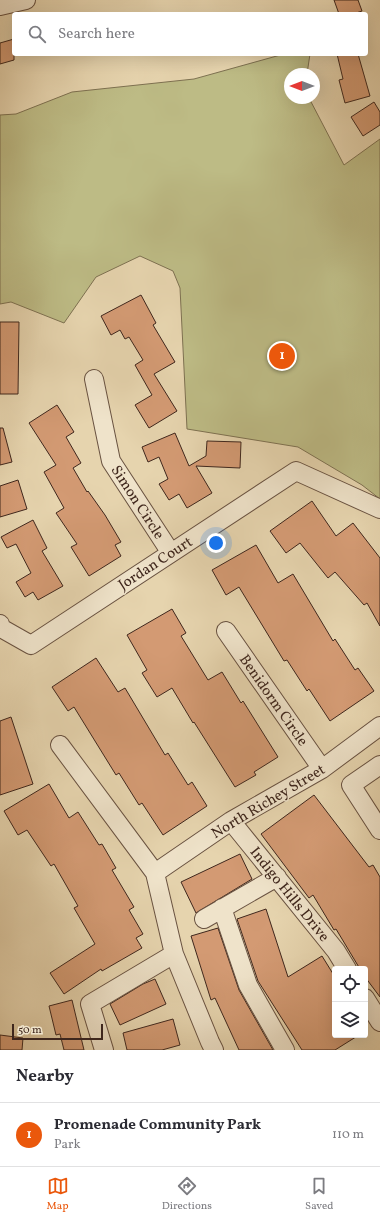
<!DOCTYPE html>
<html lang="en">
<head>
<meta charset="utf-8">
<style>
  :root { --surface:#fff; --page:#f7f7f7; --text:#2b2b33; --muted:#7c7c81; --line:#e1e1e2; --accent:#ea580c }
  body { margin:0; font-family:Vollkorn,serif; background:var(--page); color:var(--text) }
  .controls { position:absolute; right:12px; bottom:12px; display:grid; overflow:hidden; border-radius:4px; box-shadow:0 4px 16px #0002 }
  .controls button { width:36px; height:36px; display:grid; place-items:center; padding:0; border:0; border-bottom:1px solid var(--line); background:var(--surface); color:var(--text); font:20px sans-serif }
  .compass { position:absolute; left:284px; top:68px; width:36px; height:36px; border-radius:50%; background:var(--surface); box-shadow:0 4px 16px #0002; rotate:270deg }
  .scale { position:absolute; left:12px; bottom:10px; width:91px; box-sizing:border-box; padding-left:4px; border:2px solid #3f271d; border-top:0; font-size:11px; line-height:14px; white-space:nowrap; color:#3f271d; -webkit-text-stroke:3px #efe3ca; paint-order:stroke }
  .you { position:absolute; left:216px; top:543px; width:14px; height:14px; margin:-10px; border:3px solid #fff; border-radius:50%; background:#1a73e8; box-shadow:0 0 0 6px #1a73e833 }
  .badge { display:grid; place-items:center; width:26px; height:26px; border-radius:50%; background:var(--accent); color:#fff; font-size:13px; font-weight:700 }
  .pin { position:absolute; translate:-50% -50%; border:2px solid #fff; box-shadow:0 1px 4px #0006 }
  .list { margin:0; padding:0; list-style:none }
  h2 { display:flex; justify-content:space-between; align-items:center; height:52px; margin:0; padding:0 16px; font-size:17px }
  h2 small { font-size:13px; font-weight:400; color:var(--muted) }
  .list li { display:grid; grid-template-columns:26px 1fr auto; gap:12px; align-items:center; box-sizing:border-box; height:64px; padding:0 16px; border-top:1px solid var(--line) }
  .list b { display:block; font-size:15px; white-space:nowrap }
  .list p { margin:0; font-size:13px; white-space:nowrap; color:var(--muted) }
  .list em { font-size:13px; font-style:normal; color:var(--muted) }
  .icon { flex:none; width:22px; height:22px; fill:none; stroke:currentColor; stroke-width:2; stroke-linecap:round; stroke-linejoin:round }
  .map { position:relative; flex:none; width:380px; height:1050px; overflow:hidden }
  .search { position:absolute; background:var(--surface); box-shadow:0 4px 16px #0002; left:12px; right:12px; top:12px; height:44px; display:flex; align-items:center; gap:10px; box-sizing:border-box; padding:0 14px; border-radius:4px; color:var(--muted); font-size:15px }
  .sheet { height:116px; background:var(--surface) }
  nav { display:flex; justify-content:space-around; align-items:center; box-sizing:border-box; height:56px; border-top:1px solid var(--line); background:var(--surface); font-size:11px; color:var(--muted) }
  nav a { display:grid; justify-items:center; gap:2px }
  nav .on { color:var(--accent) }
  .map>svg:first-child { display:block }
  .green { fill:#bdbb85; stroke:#7e7151 }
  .building { fill:#d39a73; stroke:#3f271d }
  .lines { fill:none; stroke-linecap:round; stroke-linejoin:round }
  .minor-casing { stroke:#695241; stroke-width:20 }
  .minor { stroke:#efe3ca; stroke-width:18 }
  .labels { text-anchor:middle; stroke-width:3; stroke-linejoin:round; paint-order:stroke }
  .street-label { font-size:15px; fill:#3f271d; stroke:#efe3ca }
</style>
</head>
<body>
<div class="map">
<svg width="380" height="1050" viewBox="0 0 380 1050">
  <rect width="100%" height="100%" fill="#e6d4ae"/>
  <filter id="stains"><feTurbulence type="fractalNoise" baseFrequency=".005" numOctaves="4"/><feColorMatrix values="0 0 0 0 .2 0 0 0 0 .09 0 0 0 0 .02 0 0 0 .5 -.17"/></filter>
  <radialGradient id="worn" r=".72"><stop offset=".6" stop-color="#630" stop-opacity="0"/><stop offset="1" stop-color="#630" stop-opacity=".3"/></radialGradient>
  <path class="green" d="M284,54H310L307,74H290V98H309L344,165L380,139V499L362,485L298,447L187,429L180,288L173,271L140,256L96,277L64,323L11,302L0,304V115L16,114L72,92L194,79Z"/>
  <path class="building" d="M334,0H358L362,11L353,14H339Z
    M14,39V60L0,64V43Z
    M337,54H358L370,96L345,103L339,80L343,79Z
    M374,102L380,112V125L363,136L351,117Z
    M141,295L156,323L153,325L175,362L154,374L177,411L149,428L135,405L152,395L135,365L143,360L129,337L125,339L120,330L111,335L101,316Z
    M0,322H19L18,394H0Z
    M57,405L74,432L66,437L81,463L73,468L87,492L88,491L105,515L121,542L115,545L121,556L89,576L71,547L77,544L56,513L64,508L44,472L56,465L29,423Z
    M0,428H3L12,462L0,465Z
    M175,433L189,466L206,456L207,441L241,442L240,468L196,466L212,493L187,508L179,494L169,500L159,484L168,479L159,457L148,462L142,447Z
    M18,480L27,509L0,517V486Z
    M312,501L336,536L353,523L380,558V626L367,603L364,605L335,572L328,578L300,543L286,553L270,531Z
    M33,520L47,548L42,551L63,586L38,600L33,592L25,597L16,582L31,573L16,544L7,548L1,537Z
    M256,545L278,583L293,574L333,641L335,639L355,670L358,668L374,691L330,721L309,689L307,691L287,660L284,661L239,587L226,595L212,570Z
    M172,609L186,633L181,636L208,680L222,672L241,703L243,701L278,757L254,772L256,775L235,787L194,722L193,723L172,688L157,697L142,673L147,670L127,635Z
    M96,658L118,692L125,688L165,755L168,753L188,785L192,782L207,806L163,835L142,803L139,805L119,773L116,775L74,707L68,711L52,687Z
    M11,717L33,784L0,795V721Z
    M49,784L69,818L78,812L99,845L102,844L116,868L112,870L134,907L129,910L143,934L136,938L142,948L102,971L101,969L64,994L50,973L95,944L74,908L78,906L54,864L51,866L27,830L18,835L4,811Z
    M314,795L369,867L373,865L380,877V997L365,977V969H360L336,929L334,930L313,895L309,898L261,834Z
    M240,854L252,879L196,913L181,882Z
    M266,909L288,977L322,956L335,977V1035H359L335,1050H302L258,981L237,919Z
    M218,928L239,990L273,1050H239L215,998L211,1000L191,936Z
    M155,979L166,1004L120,1025L110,1004L143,984Z
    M72,1000L84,1050H64L60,1034L56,1035L49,1006Z
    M173,1019L180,1045L162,1050H127L123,1033Z
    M0,1035L23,1038L22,1050H0Z"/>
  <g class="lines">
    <defs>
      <path id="minor" d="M0,6L26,0
        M94,379L111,461L171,553
        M0,624L1,628L31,645L296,471L380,509
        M226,631L322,769
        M60,745L155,873L174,954L210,1042L214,1050
        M380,765L351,785L380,830
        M231,821L336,951L347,969
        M155,873L231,821L322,769L380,726
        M222,908L248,985L285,1050
        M204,919L277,877
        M365,998L380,1022
        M104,1050L90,1004L174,954"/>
    </defs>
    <use href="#minor" class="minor-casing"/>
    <use href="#minor" class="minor"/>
  </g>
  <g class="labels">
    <g class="street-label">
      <text transform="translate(138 502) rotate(57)" y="5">Simon Circle</text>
      <text transform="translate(155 563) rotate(-33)" y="5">Jordan Court</text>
      <text transform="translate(274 700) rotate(55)" y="5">Benidorm Circle</text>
      <text transform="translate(268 801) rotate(-31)" y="5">North Richey Street</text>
      <text transform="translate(290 894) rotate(51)" y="5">Indigo Hills Drive</text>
    </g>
  </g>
  <rect width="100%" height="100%" filter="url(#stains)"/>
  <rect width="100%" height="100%" fill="url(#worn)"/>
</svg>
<div class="controls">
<button><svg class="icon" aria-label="locate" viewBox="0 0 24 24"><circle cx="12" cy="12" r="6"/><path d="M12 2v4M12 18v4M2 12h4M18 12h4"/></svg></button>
<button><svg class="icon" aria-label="layers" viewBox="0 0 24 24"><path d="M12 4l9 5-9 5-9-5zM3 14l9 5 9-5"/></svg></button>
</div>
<svg class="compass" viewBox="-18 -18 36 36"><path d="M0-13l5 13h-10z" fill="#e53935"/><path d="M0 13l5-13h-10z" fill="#7c7c81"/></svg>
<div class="scale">50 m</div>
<div class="you"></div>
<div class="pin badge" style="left:282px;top:356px">1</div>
<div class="search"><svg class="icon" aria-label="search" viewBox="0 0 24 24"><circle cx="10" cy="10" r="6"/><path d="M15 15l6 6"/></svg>Search here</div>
</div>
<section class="sheet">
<h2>Nearby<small></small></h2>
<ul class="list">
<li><span class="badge">1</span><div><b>Promenade Community Park</b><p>Park</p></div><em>110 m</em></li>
</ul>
</section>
<nav>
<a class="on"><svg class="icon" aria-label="map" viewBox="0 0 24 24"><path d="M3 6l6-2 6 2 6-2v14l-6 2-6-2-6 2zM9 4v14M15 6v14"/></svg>Map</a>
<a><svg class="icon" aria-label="directions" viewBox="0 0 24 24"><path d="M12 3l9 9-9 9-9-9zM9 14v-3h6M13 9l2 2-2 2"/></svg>Directions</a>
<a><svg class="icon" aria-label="saved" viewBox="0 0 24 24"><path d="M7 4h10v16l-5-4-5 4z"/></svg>Saved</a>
</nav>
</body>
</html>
